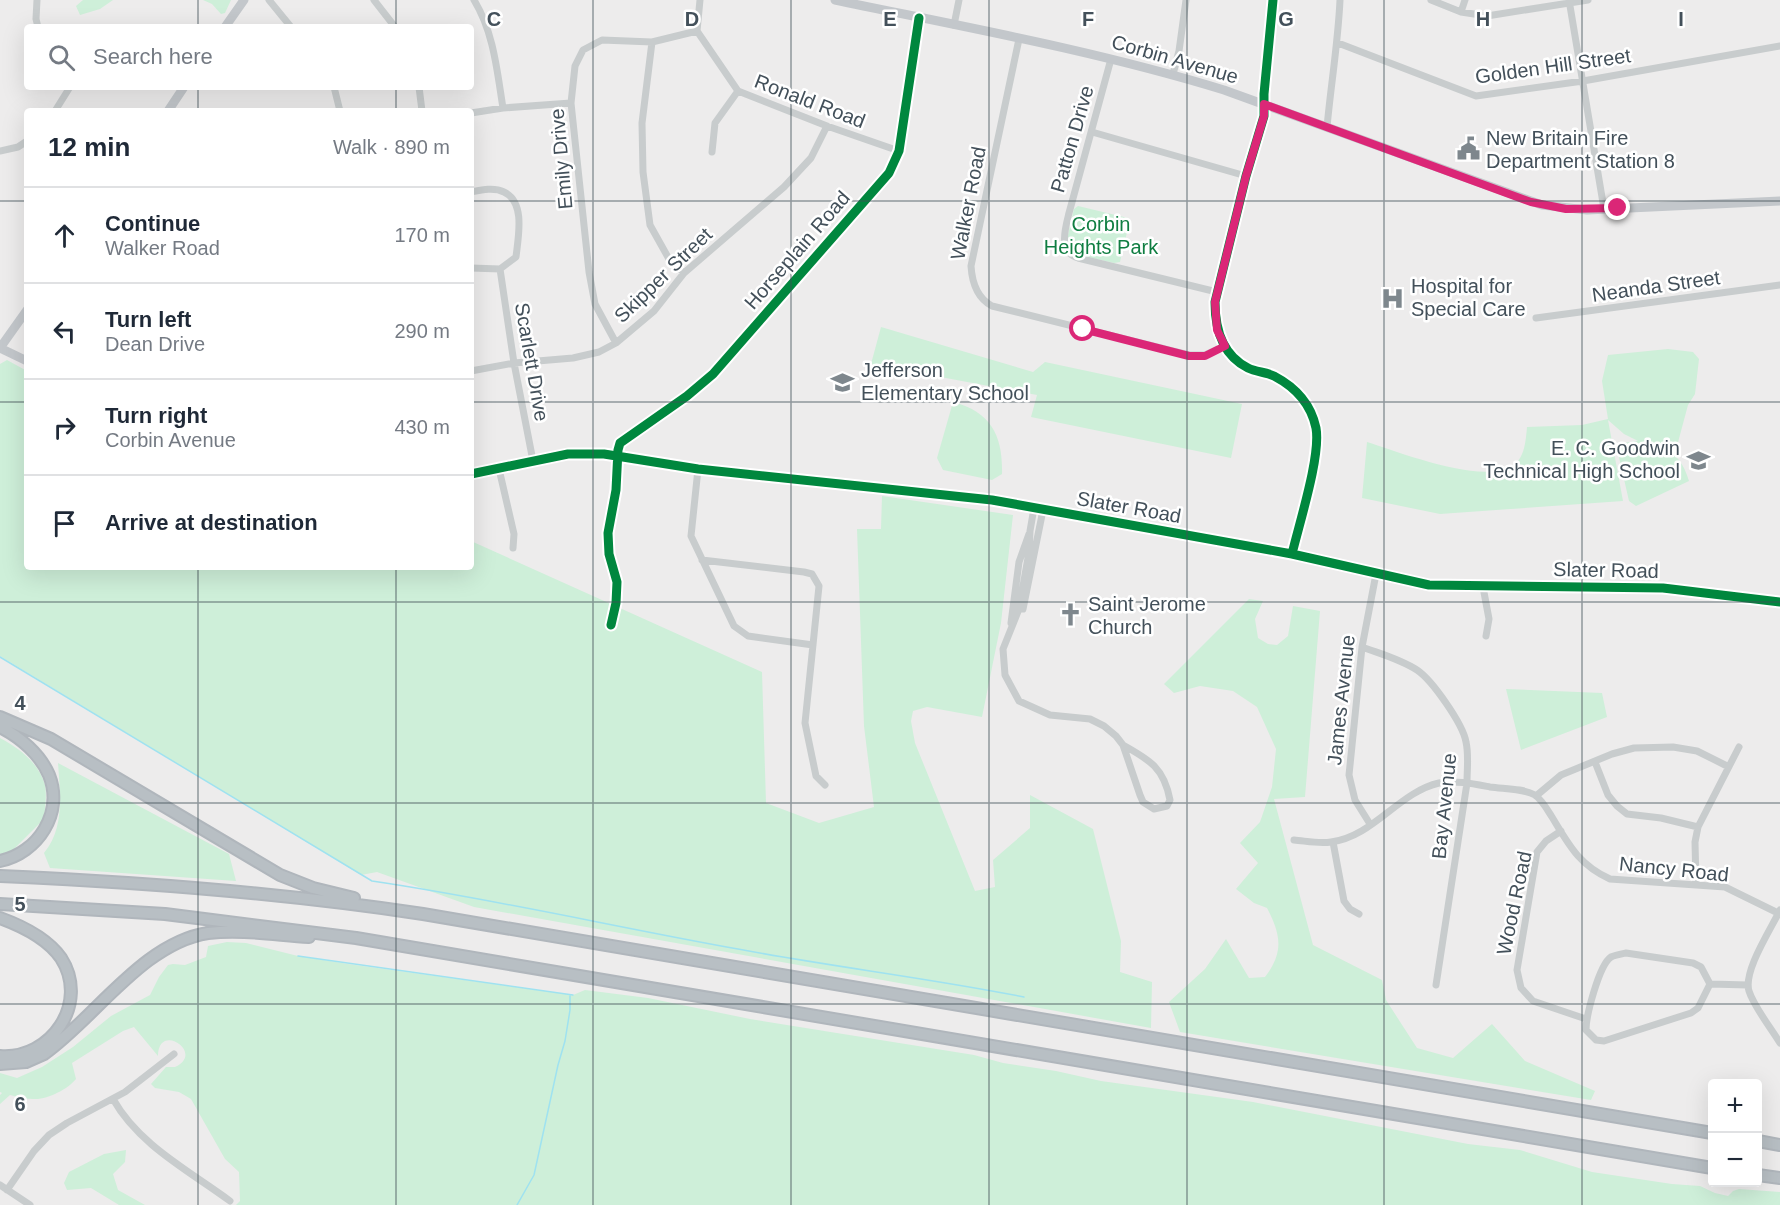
<!DOCTYPE html>
<html lang="en">
<head>
<meta charset="utf-8">
<style>
  :root { --surface:#fff; --page:#f6f6f7; --text:#1f2937; --muted:#747a83; --line:#e0e1e3 }
  body { margin:0; font-family:Helvetica,sans-serif; background:var(--page); color:var(--text) }
  .controls { position:absolute; right:18px; bottom:18px; display:grid; overflow:hidden; border-radius:6px; box-shadow:0 6px 24px #0002 }
  .controls button { width:54px; height:54px; display:grid; place-items:center; padding:0; border:0; border-bottom:2px solid var(--line); background:var(--surface); color:var(--text); font:30px sans-serif }
  .stop { position:absolute; width:18px; height:18px; margin:-14px; border:4px solid #db2777; border-radius:50%; background:#fff }
  .stop.end { background:#db2777; border-color:#fff; box-shadow:0 2px 6px #0008 }
  .list { margin:0; padding:0; list-style:none }
  h2 { display:flex; justify-content:space-between; align-items:center; height:78px; margin:0; padding:0 24px; font-size:26px }
  h2 small { font-size:20px; font-weight:400; color:var(--muted) }
  .list li { display:grid; grid-template-columns:39px 1fr auto; gap:18px; align-items:center; box-sizing:border-box; height:96px; padding:0 24px; border-top:2px solid var(--line) }
  .list b { display:block; font-size:22px; white-space:nowrap }
  .list p { margin:0; font-size:20px; white-space:nowrap; color:var(--muted) }
  .list em { font-size:20px; font-style:normal; color:var(--muted) }
  .icon { flex:none; width:33px; height:33px; fill:none; stroke:currentColor; stroke-width:2; stroke-linecap:round; stroke-linejoin:round }
  .map { position:relative; flex:none; width:1780px; height:1205px; overflow:hidden }
  .search { position:absolute; background:var(--surface); box-shadow:0 6px 24px #0002; left:24px; top:24px; width:450px; height:66px; display:flex; align-items:center; gap:15px; box-sizing:border-box; padding:0 21px; border-radius:6px; color:var(--muted); font-size:22px }
  .panel { position:absolute; background:var(--surface); box-shadow:0 6px 24px #0002; left:24px; top:108px; width:450px; height:462px; border-radius:6px }
  .map>svg:first-child { display:block }
  .green { fill:#ceefd9 }
  .lines { fill:none; stroke-linecap:round; stroke-linejoin:round }
  .stream { stroke:#9fe2f0; stroke-width:1.5 }
  .highway-casing { stroke:#b0b6bc; stroke-width:14 }
  .minor { stroke:#c8cccd; stroke-width:7 }
  .major { stroke:#c3c7cb; stroke-width:9 }
  .highway { stroke:#b8bfc4; stroke-width:10 }
  .cycleway-casing { stroke:#fff; stroke-width:13 }
  .cycleway { stroke:#00873e; stroke-width:9 }
  .route { stroke:#db2777; stroke-width:8 }
  .grid { fill:none; stroke:#43505a; stroke-width:1.5; stroke-opacity:0.55 }
  .labels { text-anchor:middle; stroke-width:5; stroke-linejoin:round; paint-order:stroke }
  .street-label { font-size:20px; fill:#43505a; stroke:#fff }
  .poi-label { font-size:20px; fill:#43505a; stroke:#fff; text-anchor:start }
  .park-label { font-size:20px; fill:#107e42; stroke:#fff }
  .grid-label { font-size:20px; text-anchor:middle; font-weight:bold; fill:#43505a; stroke:#fff; stroke-width:5; stroke-linejoin:round; paint-order:stroke }
</style>
</head>
<body>
<div class="map">
<svg width="1780" height="1205" viewBox="0 0 1780 1205">
  <rect width="100%" height="100%" fill="#edecec"/>
  <path class="green" d="M83,0H113L100,9L80,15L76,6Z
    M203,0H231L225,13L221,14L212,4Z
    M1078,206L1128,218L1129,224L1120,262L1114,263L1079,255L1069,248L1067,239L1074,209Z
    M881,327L1033,372L1045,362L1242,404L1231,458L1031,417L1037,395L871,364Z
    M1668,349L1693,352L1699,359L1695,394L1688,405L1677,446H1661C1676,453 1684,464 1689,481L1636,506L1629,501L1616,444L1638,441L1624,434L1608,420L1623,501L1440,514L1362,498L1367,442C1400,452 1490,489 1517,462C1525,454 1526,438 1527,427L1582,425L1608,419L1602,381L1608,355Z
    M7,360L27,371V567H471V541L762,672L766,803L819,823L874,807L864,726L857,529H881L882,496L1013,515L1001,623L982,717L927,707L913,711L911,721L915,743L975,891L995,887L993,860L1030,828V795L1093,829L1121,941L1120,972L1152,982L1151,1028L474,907L377,872L361,875L0,656V364Z
    M953,402C992,412 1003,437 1002,474L992,480L943,470L937,458Z
    M1249,599L1263,601L1255,619L1258,638L1268,644L1277,645L1288,636L1293,606L1320,611L1305,797L1274,799L1313,945L1382,980L1386,1000L1417,1048L1453,1058L1492,1024L1525,1061L1595,1091L1591,1100L1180,1032L1169,1002L1205,969L1226,939L1249,978L1265,977C1284,952 1281,935 1267,908L1254,903L1236,889L1258,863L1240,843L1260,822L1272,787L1276,749L1257,707L1233,691L1200,686L1174,693L1164,684Z
    M1506,689L1602,693L1607,717L1521,750Z
    M0,738C19,748 39,763 45,785C47,795 45,809 44,819L12,851L0,854Z
    M58,763L229,854L236,881L50,868L44,853C65,828 60,793 58,763Z
    M227,942L246,943L298,956L348,964L573,995L585,990L648,998L750,1019L974,1055L1003,1063L1056,1071L1101,1081L1253,1102L1468,1144L1520,1150L1592,1172L1672,1184L1700,1186L1715,1193L1728,1196L1733,1191L1739,1189L1780,1192V1205H236L240,1201L239,1172L225,1159L191,1099L179,1092L155,1088L151,1084L166,1067H175C206,1053 158,1021 158,1056L134,1027L123,1031L72,1063L76,1079C68,1089 47,1100 34,1099C26,1099 18,1097 10,1095L0,1104V1095L2,1093L0,1092V1073L17,1078L42,1067L73,1047L111,1016L150,995L159,977L168,965L173,964L185,965L206,957L208,946Z
    M126,1150L125,1162L113,1174L118,1190L145,1205H119L91,1188L67,1190L64,1183L69,1172L104,1154Z"/>
  <g class="lines">
    <path class="stream" d="M0,657L372,881C495,899 615,927 738,949C833,967 929,978 1024,997
      M298,956L573,995
      M517,1205L534,1175L558,1065L565,1041L570,1010V996"/>
    <defs>
      <path id="highway" d="M0,717L51,739L280,875L313,888L354,898
        M0,727C20,737 40,754 49,775C64,813 38,853 0,861
        M0,876C142,882 283,893 423,914L1712,1133
        M0,904L165,914L356,938L1712,1168
        M0,918C22,926 47,938 61,958C90,1003 51,1060 0,1056
        M0,1064L26,1062L44,1054C96,1017 143,943 208,933C241,929 276,935 309,937
        M1758,1141L1780,1145
        M1758,1175L1780,1178"/>
    </defs>
    <use href="#highway" class="highway-casing"/>
    <path class="minor" d="M37,0L36,19L38,27
      M269,0L291,27
      M374,0L395,27
      M474,0C494,33 497,71 503,108
      M700,0L697,31L738,91L827,126L899,151
      M1273,0L1264,94V116L1246,176L1215,302C1215,328 1222,355 1248,368C1256,372 1266,372 1274,376C1295,387 1311,404 1316,428C1321,456 1299,524 1292,554
      M1431,0L1461,12L1487,16L1588,0
      M1569,0L1604,209
      M1461,12L1465,0
      M954,25L959,0
      M1019,39L971,266C972,282 977,298 992,306L1189,355H1205L1225,346
      M652,42L642,123L643,172L650,225L669,259L684,273
      M1338,43L1476,96L1583,81L1780,46
      M1111,59L1069,213C1065,229 1058,252 1078,258L1217,292
      M1173,74L1179,51L1186,0
      M334,87L340,111
      M419,87L422,111
      M55,111L70,87
      M471,113L503,108L571,103
      M1327,127C1331,84 1338,43 1340,0
      M1092,132L1246,176
      M0,151L18,147L27,141
      M712,152L715,123L738,91
      M471,192C481,190 494,187 504,192C526,202 518,238 516,257L500,269L471,268
      M500,269L514,363L533,461
      M1536,318L1780,285
      M616,343L595,304L589,272L571,103L575,66L583,50L602,40L652,42L697,31
      M471,371L514,363L573,358L599,352L616,343L654,311L684,273L784,187L811,158L827,126
      M499,469L514,534L513,548
      M698,469L691,536L734,626L748,636L813,645
      M1034,508L1030,531L1029,552L1019,609L1003,649L1005,675L1019,701L1050,715L1090,719L1104,726L1116,736L1123,745L1140,795L1143,802L1154,809L1167,806L1170,800C1164,768 1150,760 1123,745
      M702,560L804,572L812,574L819,586L805,723L816,776L825,785
      M1483,587L1489,619L1486,636
      M1023,609L1043,510
      M1011,623L1019,562L1029,534
      M611,625L616,603L617,582L609,554L608,533L616,490L618,450L620,443L687,396L713,374L889,173L899,151L919,18
      M1362,647C1381,654 1400,659 1417,670C1432,680 1463,724 1466,742C1469,755 1467,769 1467,783L1436,985
      M1595,762L1608,795L1617,806L1627,814L1661,818L1698,827
      M1536,796L1561,775L1612,754L1634,748L1673,747L1697,751L1727,766
      M1370,824L1355,800L1349,775L1362,647L1376,574
      M1561,831L1546,841L1537,852L1517,970L1521,988L1533,1001L1586,1019
      M1294,840C1306,841 1319,844 1331,842C1373,837 1399,792 1439,783C1455,780 1474,784 1490,787C1504,789 1522,788 1535,795C1542,800 1547,809 1552,817C1569,845 1579,865 1610,879L1725,887L1778,913
      M1333,842L1344,901L1350,909L1359,914
      M1696,884L1695,842L1698,827L1739,747
      M1780,910C1771,929 1743,971 1749,991C1754,1007 1771,1028 1780,1043
      M1626,953L1693,963L1701,967L1710,984L1698,1008L1691,1013L1604,1041L1596,1040L1586,1030C1586,1016 1599,965 1611,957C1615,955 1621,954 1626,953Z
      M1710,984L1748,985
      M113,1099C139,1145 188,1170 230,1201
      M0,1185L30,1205
      M7,1190L34,1151L49,1135L67,1123L125,1092L174,1054"/>
    <path class="major" d="M835,0C965,27 1097,51 1224,90L1542,205L1587,210L1780,201
      M225,27L244,0
      M168,111L184,87
      M0,348L27,310
      M0,348L27,361
      M471,474L568,454H604L698,469L992,500L1292,554L1429,585L1663,588L1780,602"/>
    <use href="#highway" class="highway"/>
    <defs>
      <path id="cycleway" d="M1273,0L1264,94V116L1246,176L1215,302C1215,328 1222,355 1248,368C1256,372 1266,372 1274,376C1295,387 1311,404 1316,428C1321,456 1299,524 1292,554
        M471,474L568,454H604L698,469L992,500L1292,554L1429,585L1663,588L1780,602
        M611,625L616,603L617,582L609,554L608,533L616,490L618,450L620,443L687,396L713,374L889,173L899,151L919,18"/>
    </defs>
    <use href="#cycleway" class="cycleway-casing"/>
    <use href="#cycleway" class="cycleway"/>
  </g>
  <g class="lines">
    <path class="route" d="M1083,329L1189,356H1205L1225,346L1217,330L1215,302L1246,176L1264,116V104L1531,202L1566,209L1618,208"/>
  </g>
  <path class="grid" d="M198,0V27M396,0V27M593,0V1205M791,0V1205M989,0V1205M1187,0V1205M1384,0V1205M1582,0V1205M198,87V111M396,87V111M0,201H27M471,201H1780M0,402H27M471,402H1780M198,567V1205M396,567V1205M0,602H1780M0,803H1780M0,1004H1780"/>
  <defs>
    <symbol id="civic-bare" viewBox="-9 -9 18 18"><path d="M-.6-6.5H3V-4.5H.6V-3L4-1V1h2V6H-6V1h2V-1L-.6-3ZM-1.2 2.5V6h2.4V2.5Z" fill="#7e878d" stroke="#fff" stroke-width="2.5" paint-order="stroke"/></symbol>
    <symbol id="hospital-bare" viewBox="-9 -9 18 18"><path d="M-5-5h3v3.5h4V-5h3V5h-3V1.5h-4V5h-3Z" fill="#7e878d" stroke="#fff" stroke-width="2.5" paint-order="stroke"/></symbol>
    <symbol id="school-bare" viewBox="-9 -9 18 18"><path d="M0-5L7-2L0 1L-7-2ZM-4 1L0 2.5L4 1V4Q0 6-4 4Z" fill="#7e878d" stroke="#fff" stroke-width="2.5" paint-order="stroke"/></symbol>
    <symbol id="church-bare" viewBox="-9 -9 18 18"><path d="M-1.2-6h2.4v3.5h3.3v2.4h-3.3V6h-2.4V-.1h-3.3v-2.4h3.3Z" fill="#7e878d" stroke="#fff" stroke-width="2.5" paint-order="stroke"/></symbol>
  </defs>
  <g fill-rule="evenodd">
    <use href="#civic-bare" x="1452" y="132" width="33" height="33"/>
    <use href="#hospital-bare" x="1376" y="282" width="33" height="33"/>
    <use href="#school-bare" x="826" y="366" width="33" height="33"/>
    <use href="#school-bare" x="1682" y="444" width="33" height="33"/>
    <use href="#church-bare" x="1054" y="598" width="33" height="33"/>
  </g>
  <g class="labels">
    <g class="street-label">
      <text transform="translate(1175 59) rotate(16)" y="7">Corbin Avenue</text>
      <text transform="translate(1553 66) rotate(-8)" y="7">Golden Hill Street</text>
      <text transform="translate(810 101) rotate(21)" y="7">Ronald Road</text>
      <text transform="translate(1072 139) rotate(-74)" y="7">Patton Drive</text>
      <text transform="translate(561 159) rotate(-95)" y="7">Emily Drive</text>
      <text transform="translate(968 203) rotate(-79)" y="7">Walker Road</text>
      <text transform="translate(797 250) rotate(-49)" y="7">Horseplain Road</text>
      <text transform="translate(663 275) rotate(-44)" y="7">Skipper Street</text>
      <text transform="translate(1656 286) rotate(-8)" y="7">Neanda Street</text>
      <text transform="translate(532 362) rotate(80)" y="7">Scarlett Drive</text>
      <text transform="translate(1129 507) rotate(10)" y="7">Slater Road</text>
      <text transform="translate(1606 570) rotate(1)" y="7">Slater Road</text>
      <text transform="translate(1341 700) rotate(-84)" y="7">James Avenue</text>
      <text transform="translate(1444 806) rotate(-84)" y="7">Bay Avenue</text>
      <text transform="translate(1674 869) rotate(6)" y="7">Nancy Road</text>
      <text transform="translate(1514 903) rotate(-78)" y="7">Wood Road</text>
    </g>
    <g class="poi-label">
      <text x="1486" y="145">New Britain Fire<tspan x="1486" dy="23">Department Station 8</tspan></text>
      <text x="1411" y="293">Hospital for<tspan x="1411" dy="23">Special Care</tspan></text>
      <text x="861" y="377">Jefferson<tspan x="861" dy="23">Elementary School</tspan></text>
      <text x="1680" y="455" text-anchor="end">E. C. Goodwin<tspan x="1680" dy="23">Technical High School</tspan></text>
      <text x="1088" y="611">Saint Jerome<tspan x="1088" dy="23">Church</tspan></text>
    </g>
    <g class="park-label">
      <text x="1101" y="231">Corbin<tspan x="1101" dy="23">Heights Park</tspan></text>
    </g>
  </g>
  <g class="grid-label">
    <text x="494" y="26">C</text>
    <text x="692" y="26">D</text>
    <text x="890" y="26">E</text>
    <text x="1088" y="26">F</text>
    <text x="1286" y="26">G</text>
    <text x="1483" y="26">H</text>
    <text x="1681" y="26">I</text>
    <text x="20" y="710">4</text>
    <text x="20" y="911">5</text>
    <text x="20" y="1111">6</text>
  </g>
</svg>
<div class="controls">
<button>+</button>
<button>−</button>
</div>
<div class="stop" style="left:1083px;top:329px"></div>
<div class="stop end" style="left:1618px;top:208px"></div>
<div class="search"><svg class="icon" aria-label="search" viewBox="0 0 24 24"><circle cx="10" cy="10" r="6"/><path d="M15 15l6 6"/></svg>Search here</div>
<section class="panel">
<h2>12 min<small>Walk · 890 m</small></h2>
<ul class="list">
<li><svg class="icon" aria-label="ahead" viewBox="0 0 24 24"><path d="M12 20V5M6 11l6-6 6 6"/></svg><div><b>Continue</b><p>Walker Road</p></div><em>170 m</em></li>
<li><svg class="icon" aria-label="left" viewBox="0 0 24 24"><path d="M17 20v-9H6M10 6l-5 5 5 5"/></svg><div><b>Turn left</b><p>Dean Drive</p></div><em>290 m</em></li>
<li><svg class="icon" aria-label="right" viewBox="0 0 24 24"><path d="M7 20v-9h11M14 6l5 5-5 5"/></svg><div><b>Turn right</b><p>Corbin Avenue</p></div><em>430 m</em></li>
<li><svg class="icon" aria-label="arrive" viewBox="0 0 24 24"><path d="M6 21V4h12l-3 4 3 4H6"/></svg><div><b>Arrive at destination</b></div></li>
</ul>
</section>
</div>
</body>
</html>
